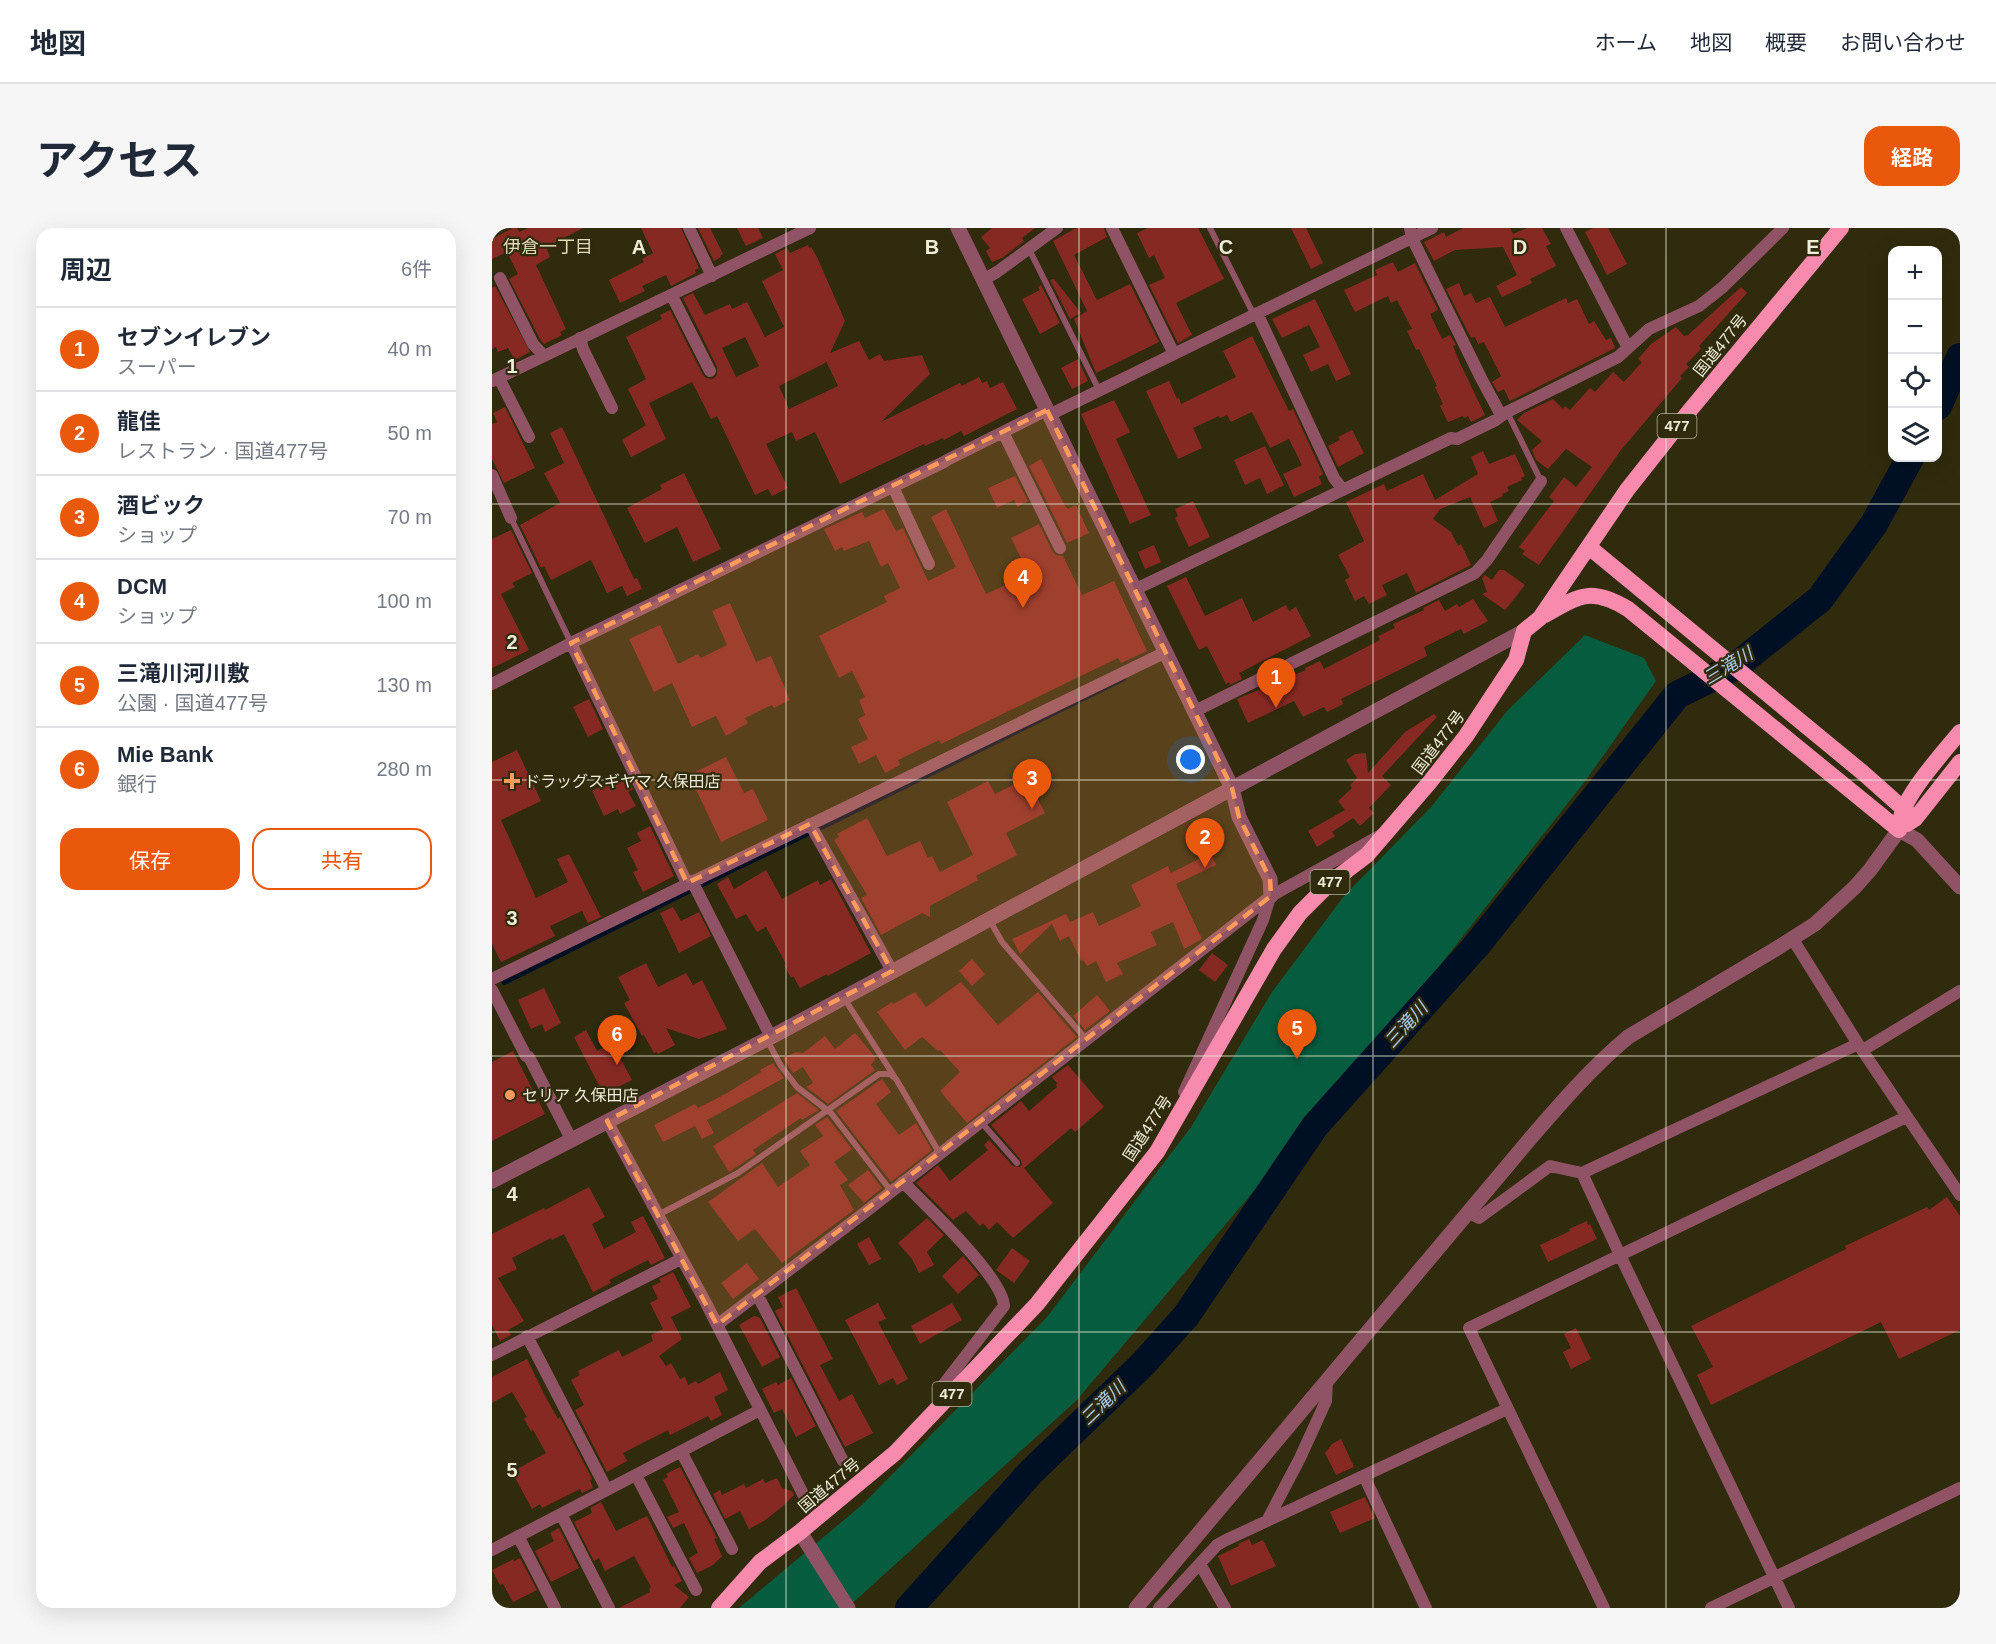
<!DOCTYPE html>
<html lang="ja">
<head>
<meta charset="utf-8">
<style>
  :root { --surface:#fff; --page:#f6f6f7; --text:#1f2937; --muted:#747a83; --line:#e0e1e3; --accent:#ea580c }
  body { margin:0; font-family:Arial,"Noto Sans JP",sans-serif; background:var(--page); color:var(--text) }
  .controls { position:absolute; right:18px; top:18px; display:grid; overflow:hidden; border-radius:12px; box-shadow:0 6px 24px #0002 }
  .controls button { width:54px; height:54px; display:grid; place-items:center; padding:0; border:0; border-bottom:2px solid var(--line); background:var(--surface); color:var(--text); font:30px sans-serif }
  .you { position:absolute; left:699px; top:532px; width:21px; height:21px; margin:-15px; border:4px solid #fff; border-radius:50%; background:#1a73e8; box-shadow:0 0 0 9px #1a73e833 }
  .badge { display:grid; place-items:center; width:39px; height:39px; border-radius:50%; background:var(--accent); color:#fff; font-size:20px; font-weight:700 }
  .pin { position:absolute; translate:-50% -50px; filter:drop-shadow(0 2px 3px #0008) }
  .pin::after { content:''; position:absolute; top:32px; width:21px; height:18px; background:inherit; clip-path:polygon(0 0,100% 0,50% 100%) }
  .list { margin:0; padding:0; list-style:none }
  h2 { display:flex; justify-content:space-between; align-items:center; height:78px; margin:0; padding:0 24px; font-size:26px }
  h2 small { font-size:20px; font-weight:400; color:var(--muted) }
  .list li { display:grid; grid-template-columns:39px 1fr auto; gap:18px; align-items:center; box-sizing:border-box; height:84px; padding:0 24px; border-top:2px solid var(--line) }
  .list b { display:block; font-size:22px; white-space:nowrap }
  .list p { margin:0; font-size:20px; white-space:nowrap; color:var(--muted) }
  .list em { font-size:20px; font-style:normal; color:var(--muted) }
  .actions { display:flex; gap:12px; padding:18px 24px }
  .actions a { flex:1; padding:14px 0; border:2px solid var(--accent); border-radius:18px; text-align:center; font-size:21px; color:var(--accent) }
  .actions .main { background:var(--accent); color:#fff }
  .icon { flex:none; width:33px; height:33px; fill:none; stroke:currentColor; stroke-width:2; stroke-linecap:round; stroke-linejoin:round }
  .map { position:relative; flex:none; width:1468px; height:1380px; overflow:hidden; border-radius:18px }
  header { display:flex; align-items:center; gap:36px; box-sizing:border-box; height:84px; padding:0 30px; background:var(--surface); border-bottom:2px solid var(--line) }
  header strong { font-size:28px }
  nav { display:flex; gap:33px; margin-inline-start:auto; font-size:21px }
  .intro { display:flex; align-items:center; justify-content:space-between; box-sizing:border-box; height:144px; padding:0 36px }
  h1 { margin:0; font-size:42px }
  .button { padding:15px 27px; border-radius:18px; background:var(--accent); color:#fff; font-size:21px; font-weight:700 }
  main { display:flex; gap:36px; padding:0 36px }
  aside { flex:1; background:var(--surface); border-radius:18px; box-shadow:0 6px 24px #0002 }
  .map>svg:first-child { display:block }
  .green { fill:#055c3e }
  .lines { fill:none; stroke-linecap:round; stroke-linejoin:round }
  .stream { stroke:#001024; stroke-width:4.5 }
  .river { stroke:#001024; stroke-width:28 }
  .building { fill:#872923; fill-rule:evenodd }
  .service { stroke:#905366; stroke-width:6 }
  .minor { stroke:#905366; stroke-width:12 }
  .tertiary { stroke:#905366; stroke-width:15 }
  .trunk { stroke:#f78aad; stroke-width:16 }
  .marked { fill:#ff9b5a; fill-opacity:0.2; stroke:#ff9b5a; stroke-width:4.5; stroke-dasharray:12 8; stroke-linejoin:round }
  .grid { fill:none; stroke:#efecda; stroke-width:1.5; stroke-opacity:0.55 }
  .poi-dot { fill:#ff9b5a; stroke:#302b0c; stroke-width:2 }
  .labels { text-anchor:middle; stroke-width:4.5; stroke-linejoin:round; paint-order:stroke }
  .shield { fill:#302b0c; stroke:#b6b29c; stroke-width:1.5 }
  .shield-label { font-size:15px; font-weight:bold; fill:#efecda }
  .street-label { font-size:16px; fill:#efecda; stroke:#302b0c }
  .poi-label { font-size:16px; fill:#efecda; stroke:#302b0c; text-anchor:start }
  .neighbourhood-label { font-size:18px; fill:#e2dbb8; stroke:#302b0c }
  .water-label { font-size:18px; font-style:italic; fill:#a8ccf0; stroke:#302b0c }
  .grid-label { font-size:20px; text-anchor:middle; font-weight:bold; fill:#efecda; stroke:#302b0c; stroke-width:4.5; stroke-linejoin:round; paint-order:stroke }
</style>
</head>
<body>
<header>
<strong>地図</strong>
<nav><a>ホーム</a><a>地図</a><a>概要</a><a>お問い合わせ</a></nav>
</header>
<div class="intro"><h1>アクセス</h1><a class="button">経路</a></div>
<main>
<aside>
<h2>周辺<small>6件</small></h2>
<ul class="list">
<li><span class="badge">1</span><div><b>セブンイレブン</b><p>スーパー</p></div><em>40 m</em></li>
<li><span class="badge">2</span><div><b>龍佳</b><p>レストラン · 国道477号</p></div><em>50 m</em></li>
<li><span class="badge">3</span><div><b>酒ビック</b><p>ショップ</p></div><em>70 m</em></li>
<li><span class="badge">4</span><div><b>DCM</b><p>ショップ</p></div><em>100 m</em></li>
<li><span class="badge">5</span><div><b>三滝川河川敷</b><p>公園 · 国道477号</p></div><em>130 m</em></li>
<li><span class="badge">6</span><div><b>Mie Bank</b><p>銀行</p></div><em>280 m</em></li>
</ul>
<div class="actions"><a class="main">保存</a><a>共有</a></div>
</aside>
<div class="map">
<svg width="1468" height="1380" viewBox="0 0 1468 1380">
  <rect width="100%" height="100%" fill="#302b0c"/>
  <path class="green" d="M1093,407L1152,430L1164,453L1094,552L938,750L766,958L584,1173L355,1380H247L371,1276L555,1089L699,899L780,764L852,668L939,579L1015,483Z"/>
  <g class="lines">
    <path class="stream" d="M327,601L632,451
      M210,657L316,606
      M12,755L198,663"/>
    <path class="river" d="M1446,178L1468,129
      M417,1380L539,1244L650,1137L694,1088L823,898L984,718L1185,467L1244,438L1328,371L1382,296L1418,230"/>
  </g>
  <path class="building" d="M21,0H25L27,4L36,0H91L54,19L58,29L44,37L74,101L68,104L70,107L52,116L48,111L17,51L26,46L15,24L0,31V11Z
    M149,0H189L207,40L203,42L204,45L179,58L174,47L150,58L153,63L128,75L117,52L152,34L150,31L161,25Z
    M206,0H218L231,26L228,28L229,29L222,33Z
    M245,0H266L271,10L254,18Z
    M500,0H543L530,10L532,13L510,30L500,34L494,23L498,20L489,9Z
    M584,0H612L615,9L582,27L605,72L638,56L667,114L604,145L582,91L595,83L561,13Z
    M656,0H706L732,51L684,75L700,107L686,115L657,57L673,50L662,27L657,30L645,5Z
    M799,0H814L831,35L819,41Z
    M971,0H1018L1021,6L1035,0H1050L1059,16L1054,18L1064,38L1038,51L1040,55L1010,69L1004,58L1025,47L1011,19L963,22L942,33L932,14L952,4L954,9Z
    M1101,0H1116L1135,36L1115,47L1093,4Z
    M316,17L317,20L319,19L325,29L353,93L338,125L367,113L377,132L388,126L392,133L430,127L438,146L389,194L468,155L470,158L487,149L490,155L495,153L498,160L511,154L525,181L472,208L469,203L452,212L451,210L433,218L432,216L348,256L323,204L304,213L300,204L274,216L296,260L280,268L276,261L263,267L225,188L219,191L200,154L157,175L174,211L139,229L130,212L154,197L136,161L154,151L134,109L170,91L168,87L178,82L211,147L214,150L221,151L225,147V139L191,70L201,65L213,87L238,76L240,81L255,74L273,109L292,99L270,53L291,42L283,26L295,20L298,25ZM253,109L267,138L244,149L230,120ZM334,133L346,158L297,181L287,158L333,135Z
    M901,34L906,44L923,35L946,82L938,86L950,111L958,107L964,117L961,118L967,133L993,187L979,194L976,188L972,190L971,188L956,194L948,178L951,176L943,159L945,158L927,121L924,122L915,103L920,101L905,72L899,75L896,68L863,84L852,62L885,47L883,42Z
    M562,51L589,85L578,91L558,52Z
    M967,55L972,68L979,65L984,75L998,69L1013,99L1074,70L1076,75L1085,71L1097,96L1102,93L1114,112L1119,110L1123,120L1018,173L1012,161L1006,164L1000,154L1009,148L992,114L986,116L983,109L979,110L954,61Z
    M549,57L568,95L548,106L530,71L548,62L546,59Z
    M3,58L38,124L23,132L16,120L6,124L4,119L0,121V60Z
    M1249,59L1255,65L1207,118L1209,121L1194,136L1197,139L1188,148L1190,150L1129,222L1047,337L1030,326L1033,323L1027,319L1062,273L1057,269L1072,249L1084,259L1100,239L1074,221L1056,241L1044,232L1040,222L1050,213L1025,192L1032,185L1061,171L1071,181L1073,178L1078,182L1098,160L1103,164L1121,144L1132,154L1150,134L1146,131L1159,116L1184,99L1192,108L1196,107Z
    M823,71L859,146L844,153L836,136L819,144L811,127L828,119L817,97L790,110L780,91Z
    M760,108L797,183L801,181L831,246L827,249L830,256L802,269L791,246L810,237L797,211L778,220L760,184L739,194L735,187L728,190L727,188L701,200L710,220L686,231L654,163L677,153L685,171L687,170L689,176L744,149L731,123Z
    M586,131L596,153L580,161L569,140Z
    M622,172L638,204L624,211L659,287L638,296L589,186Z
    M13,179L43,240L12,255L0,231V196L5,194L1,185Z
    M70,199L142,351L145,350L150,361L135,368L130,358L115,365L99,332L59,352L52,338L49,340L28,297L68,275L52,245L72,235L58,205Z
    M860,202L872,225L846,239L836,218L848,212L846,209Z
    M773,218L792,257L775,266L768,250L753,257L742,232Z
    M991,223L997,236L1023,226L1033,248L1029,250L1030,252L1015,259L1017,263L1010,266L1011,268L998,274L1006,293L992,300L978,269L948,281L941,291L959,304L966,318L969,316L979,337L924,365L915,345L890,357L895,367L877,376L872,368L863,373L853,352L858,349L846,327L872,313L854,274L892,256L895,263L931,246L943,272L986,246L979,229Z
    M549,231L573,278L576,281L584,277L597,305L575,315L537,238Z
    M192,245L229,321L201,334L185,299L153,315L135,280L170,261L168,257Z
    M523,248L536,273L525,279L522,272L505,280L496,260Z
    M701,273L718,309L697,319L683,290L686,288L683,281Z
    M392,281L404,303L411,300L436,353L464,339L439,289L454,281L494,366L537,346L519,310L547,296L561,324L564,327L571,328L590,367L622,353L655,423L629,435L626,430L449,516L447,512L406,532L408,537L393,545L384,527L367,536L359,519L376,511L366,491L373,487L367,472L373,469L360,443L347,450L327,408L395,374L392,368L408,360L396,335L389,339L377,313L352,323L350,319L343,323L332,301L370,284L373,290Z
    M19,302L40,345L20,355L23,359L9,366L37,422L0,440V311Z
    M662,317L669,334L653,341L646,324Z
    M1007,342H1012L1033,357L1013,382L990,366L995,364L990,350L993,347L1000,352Z
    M694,349L713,388L750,370L761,394L794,377L797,383L804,379L819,408L747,445L750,451L738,457L737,454L734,456L715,418L707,422L675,358Z
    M981,371L996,393L972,406L969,401L932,419L935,428L849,471L851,476L835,484L832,479L811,489L802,473L756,495L745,471L814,442L813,440L828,433L832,441L888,412L886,408L903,400L901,396L932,382L931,380L947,372L953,383L965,376L967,379Z
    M238,375L264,434L279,428L298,472L282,480L280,477L253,490L256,495L234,508L224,488L200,499L180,455L162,464L137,411L168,397L186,436L206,426L209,430L235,417L220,383Z
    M97,471L111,501L96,509L81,479Z
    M942,486L945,489L890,548L899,557L877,580L882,585L868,598L861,590L840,604L843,608L825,619L816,603L853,582L846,573L860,560L858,557L865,550L854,532L863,526L874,525L876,545L913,504Z
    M25,522L49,573L9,592L44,670L76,654L65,631L77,626L109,689L96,695L90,683L58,698L63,708L9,734L0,716V534Z
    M234,529L252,565L261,561L276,592L229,614L197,547Z
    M133,546L141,561L136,564L144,578L128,586L126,581L112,588L100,563Z
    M535,550L553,585L514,605L525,627L484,648L486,652L438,678V689L430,685L389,707L369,670L375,667L342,612L347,609L345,606L375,590L395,628L428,613L436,630L440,628L448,644L481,627L455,574L496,553L503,566Z
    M158,598L182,648L151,664L141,644L146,642L135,620L149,613L145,605Z
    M719,625L724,637L684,656L710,711L692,721L681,694L659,704L665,717L625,735L631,746L614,754L604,733L595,738L591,732L589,733L577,708L568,713L560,696L528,726L520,711L574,686L578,694L601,684L607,698L649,678L639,657L676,638L679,645Z
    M274,642L290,671L326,652L328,657L339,651L379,725L336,748L335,746L308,760L301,748L299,750L292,737L294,736L274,699L265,704L254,686L244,691L225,656L236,649L242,661Z
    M181,679L189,693L207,684L219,708L187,725L168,685Z
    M720,725L736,737L723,754L707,742Z
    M480,731L493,746L480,758L467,743Z
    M154,735L166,759L194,745L201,757L210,752L235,801L207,811L174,800L183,817L166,826L165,824L162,825L152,807L150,808L132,775L138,772L126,749Z
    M469,754L506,797L546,764L585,809L475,895L448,863L468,844L448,822L446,823L430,809L413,822L385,784L400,774L401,776L423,764L434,779Z
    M52,760L69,795L53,804L50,796L39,801L26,772Z
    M605,767L618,783L593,802L581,788Z
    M94,802L105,823L120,815L140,852L118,863L117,861L111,865L82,809Z
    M363,805L384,830L379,837L383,842L336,876L314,859L321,855L311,839L301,845L291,830L304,824L311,825L333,808L343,821Z
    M21,823L53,886L0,913V834Z
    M281,835L292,850L215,892L222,905L210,911L203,898L171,914L162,897L203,876L206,880L235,865L269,844L268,842Z
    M576,837L612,879L583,904L579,900L532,940L561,975L521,1010L505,994L497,1002L491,995L488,998L474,983L461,992L424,955L446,937L458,953L496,922L492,917L497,912L521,938L528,939L530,936L529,932L499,897L529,873L537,883L565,859L564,857L565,855L560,849Z
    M390,851L399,864L384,876L407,907L424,895L440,922L399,954L344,883Z
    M305,865L327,882L310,892L309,890L261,922L264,926L237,944L221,918Z
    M335,889L360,921L342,934L356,952L348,957L362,982L290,1035L263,1001L246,1013L216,974L270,935L286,959L318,937L308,923L331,908L323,897Z
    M376,942L390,960L372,975L356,957Z
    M97,959L113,989L100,996L112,1021L144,1004L139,994L151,988L173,1030L159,1037L156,1032L117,1052L119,1055L101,1064L72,1006L60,1012L59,1010L20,1030L25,1041L6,1050L32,1093L16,1102L19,1107L8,1113L0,1097V1006L52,980L53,982Z
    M1455,969L1468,988V1102L1407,1131L1389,1094L1219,1177L1205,1147L1221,1139L1199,1098L1354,1021L1353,1018L1435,979L1437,982Z
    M435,990L452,1007L435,1024L442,1037L427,1045L420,1031L406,1015Z
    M1095,993L1096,997L1098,996L1105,1011L1056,1034L1048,1017L1078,1003L1077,1001Z
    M377,1009L389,1031L377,1037L365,1016Z
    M520,1020L538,1033L522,1055L504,1042Z
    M471,1028L487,1047L466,1066L450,1048Z
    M255,1035L267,1051L241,1071L229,1055Z
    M181,1044L199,1079L179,1089L190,1111L167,1128L174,1138L179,1135L188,1151L193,1149L196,1157L204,1153L206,1156L228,1144L236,1162L222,1169L230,1187L219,1193L216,1188L178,1207L176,1202L131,1225L135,1233L115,1244L83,1182L92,1177L79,1152L88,1147L86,1143L127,1122L130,1129L161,1113L159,1107L171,1101L158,1075L166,1071L160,1058L169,1054L167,1051Z
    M304,1060L341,1131L328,1137L347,1173L360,1166L381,1205L353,1219L283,1083L291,1079L286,1069Z
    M386,1075L394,1091L386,1094L416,1151L405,1157L401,1150L387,1157L353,1092Z
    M460,1075L470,1092L428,1116L419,1098Z
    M262,1088L268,1090L288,1129L270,1139L247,1097Z
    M1084,1100L1099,1131L1079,1141L1071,1124L1079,1120L1072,1106Z
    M35,1131L53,1168L66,1191L68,1189L100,1251L98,1252L101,1260L90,1265L88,1261L50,1280L48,1276L40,1281L20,1244L54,1225L41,1202L39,1203L32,1191L35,1189L20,1164L0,1175V1149Z
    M299,1150L324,1198L304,1209L290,1181L282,1185L270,1161L284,1154L286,1157Z
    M849,1211L862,1239L844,1247L833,1225L840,1216Z
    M188,1239L225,1310L222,1311L230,1328L221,1337L205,1345L197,1330L206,1325L192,1295L181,1300L175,1289L187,1284L171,1252L176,1249L174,1246Z
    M285,1250L290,1260L300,1263L302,1267L291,1278L272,1293L257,1301L248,1283L233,1291L221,1266L228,1262L230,1267L252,1256L254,1260L271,1251L273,1255Z
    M873,1269L883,1290L848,1305L838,1284Z
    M109,1274L124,1303L155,1288L180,1339L182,1338L190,1353L182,1357L197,1369L188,1380H127L158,1364L157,1361L159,1359L142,1328L113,1343L107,1330L102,1333L82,1294L100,1285L98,1280Z
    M67,1300L87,1340L59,1354L43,1323L62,1313L58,1305Z
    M757,1311L760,1317L771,1312L784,1338L739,1358L726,1328L747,1318L746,1316Z
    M28,1330L45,1362L21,1374L11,1356L8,1357L0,1342L22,1331V1333Z"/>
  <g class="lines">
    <path class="service" d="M718,0L762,87
      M537,21L607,162
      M1015,184L1049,253
      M19,290L79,415
      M497,691L510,714L594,811
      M352,770L402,848
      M275,812L289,838L305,859L339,885L399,963
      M489,894L525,935
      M166,987L246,945L387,846H398L404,851L448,926"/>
    <path class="minor" d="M197,0L220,48
      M620,0L682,126
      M918,0L920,10L990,152L1009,187
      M1074,0L1136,120
      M8,50L41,116L52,128
      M491,52L505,44L565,0
      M180,68L218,143
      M765,85L842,250L851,262
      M88,110L91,121L120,180
      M7,150L37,209
      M0,153L318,0
      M557,187L940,0
      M511,204L568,320
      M0,247L19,290
      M401,259L437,336
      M644,361L959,210L965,211L1004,192L1015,184L1126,129L1157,101L1207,78L1231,59L1291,0
      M79,415L195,655
      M0,456L79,415L452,234L455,232L555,182
      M703,483L983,345L995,332L1049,253
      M318,596L400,743
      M200,653L279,809
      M1300,710L1366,816L1468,967
      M0,751L674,424
      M0,762L34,828L37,829L79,911
      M1371,822L1468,763
      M692,864L771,692L778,669
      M115,893L215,1077L312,1268
      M1090,945L1128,1027L1297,1380
      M411,954C433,977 511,1049 512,1078L449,1160L446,1180
      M976,984L987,990L1058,938L1090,945L1366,816
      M265,1066L351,1233
      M225,1097L372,985L779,668L889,607
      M35,1108L115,1262
      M0,1127L189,1031
      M189,1223L240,1321
      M144,1247L204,1362
      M872,1248L934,1380
      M69,1286L117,1380
      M775,1293L808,1230L834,1173L835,1152
      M26,1308L63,1380
      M0,1322L268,1182
      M708,1336L733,1380
      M667,1380L725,1317L734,1312L1015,1181
      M1112,1380L977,1100L1414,889
      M1219,1380L1468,1260"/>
    <path class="tertiary" d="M466,0L740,560L747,589L778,651L779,668
      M0,953L279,809L1032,403
      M308,1304L356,1380
      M644,1380L1037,912C1068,876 1099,840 1136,809L1287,719L1323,696L1363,659L1378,642L1407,602L1425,612L1468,659"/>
    <path class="trunk" d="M1097,319L1370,544L1423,591
      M1053,387C1088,367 1099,359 1136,381L1407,602
      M1409,589C1415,564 1451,525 1468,504
      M1415,596L1423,591L1468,534
      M227,1380L268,1334L308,1304L403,1225L545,1076L665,924L782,721L808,685L838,655L875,627L937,555L974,508L1024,432L1032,403L1048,390L1135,262L1199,181L1349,0"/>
  </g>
  <path class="marked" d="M555,182L740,560L747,589L778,651L779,668L225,1097L115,893L400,743L318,596L195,655L79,415Z"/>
  <path class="grid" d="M294,0V1380M587,0V1380M881,0V1380M1174,0V1380M0,276H1468M0,552H1468M0,828H1468M0,1104H1468"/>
  <g class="poi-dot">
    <path d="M17 544h6v6h6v6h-6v6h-6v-6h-6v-6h6z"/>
    <circle cx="18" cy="867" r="6"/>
  </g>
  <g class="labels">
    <g class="shield">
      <rect x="1165.5" y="186" width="39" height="24" rx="4.5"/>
      <rect x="818.5" y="642" width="39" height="24" rx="4.5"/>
      <rect x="440.5" y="1154" width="39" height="24" rx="4.5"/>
    </g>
    <g class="shield-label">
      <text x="1185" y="203">477</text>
      <text x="838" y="659">477</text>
      <text x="460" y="1171">477</text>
    </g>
    <g class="street-label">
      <text transform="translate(1228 117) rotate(-51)" y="6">国道477号</text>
      <text transform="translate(946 514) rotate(-53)" y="6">国道477号</text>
      <text transform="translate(655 900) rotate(-57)" y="6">国道477号</text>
      <text transform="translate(337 1257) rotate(-40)" y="6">国道477号</text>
    </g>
    <g class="poi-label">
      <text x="32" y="559">ドラッグスギヤマ 久保田店</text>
      <text x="30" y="873">セリア 久保田店</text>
    </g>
    <g class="neighbourhood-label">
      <text x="56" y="25">伊倉一丁目</text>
    </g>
    <g class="water-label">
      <text transform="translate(1236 438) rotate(-31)" y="6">三滝川</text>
      <text transform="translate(914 797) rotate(-48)" y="6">三滝川</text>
      <text transform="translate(611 1175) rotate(-44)" y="6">三滝川</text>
    </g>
  </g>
  <g class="grid-label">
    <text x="147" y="26">A</text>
    <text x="440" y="26">B</text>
    <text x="734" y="26">C</text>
    <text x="1028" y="26">D</text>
    <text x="1321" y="26">E</text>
    <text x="20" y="145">1</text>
    <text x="20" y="421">2</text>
    <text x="20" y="697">3</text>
    <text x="20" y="973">4</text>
    <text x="20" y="1249">5</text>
  </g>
</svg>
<div class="controls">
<button>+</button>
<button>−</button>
<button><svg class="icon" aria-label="locate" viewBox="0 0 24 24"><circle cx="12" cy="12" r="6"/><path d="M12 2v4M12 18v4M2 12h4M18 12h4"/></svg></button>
<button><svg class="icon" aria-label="layers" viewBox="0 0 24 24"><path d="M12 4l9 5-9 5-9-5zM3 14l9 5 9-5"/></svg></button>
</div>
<div class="you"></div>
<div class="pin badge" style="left:784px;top:480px">1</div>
<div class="pin badge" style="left:713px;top:640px">2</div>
<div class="pin badge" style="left:540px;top:581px">3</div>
<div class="pin badge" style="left:531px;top:380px">4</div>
<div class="pin badge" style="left:805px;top:831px">5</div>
<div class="pin badge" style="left:125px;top:837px">6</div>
</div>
</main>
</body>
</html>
